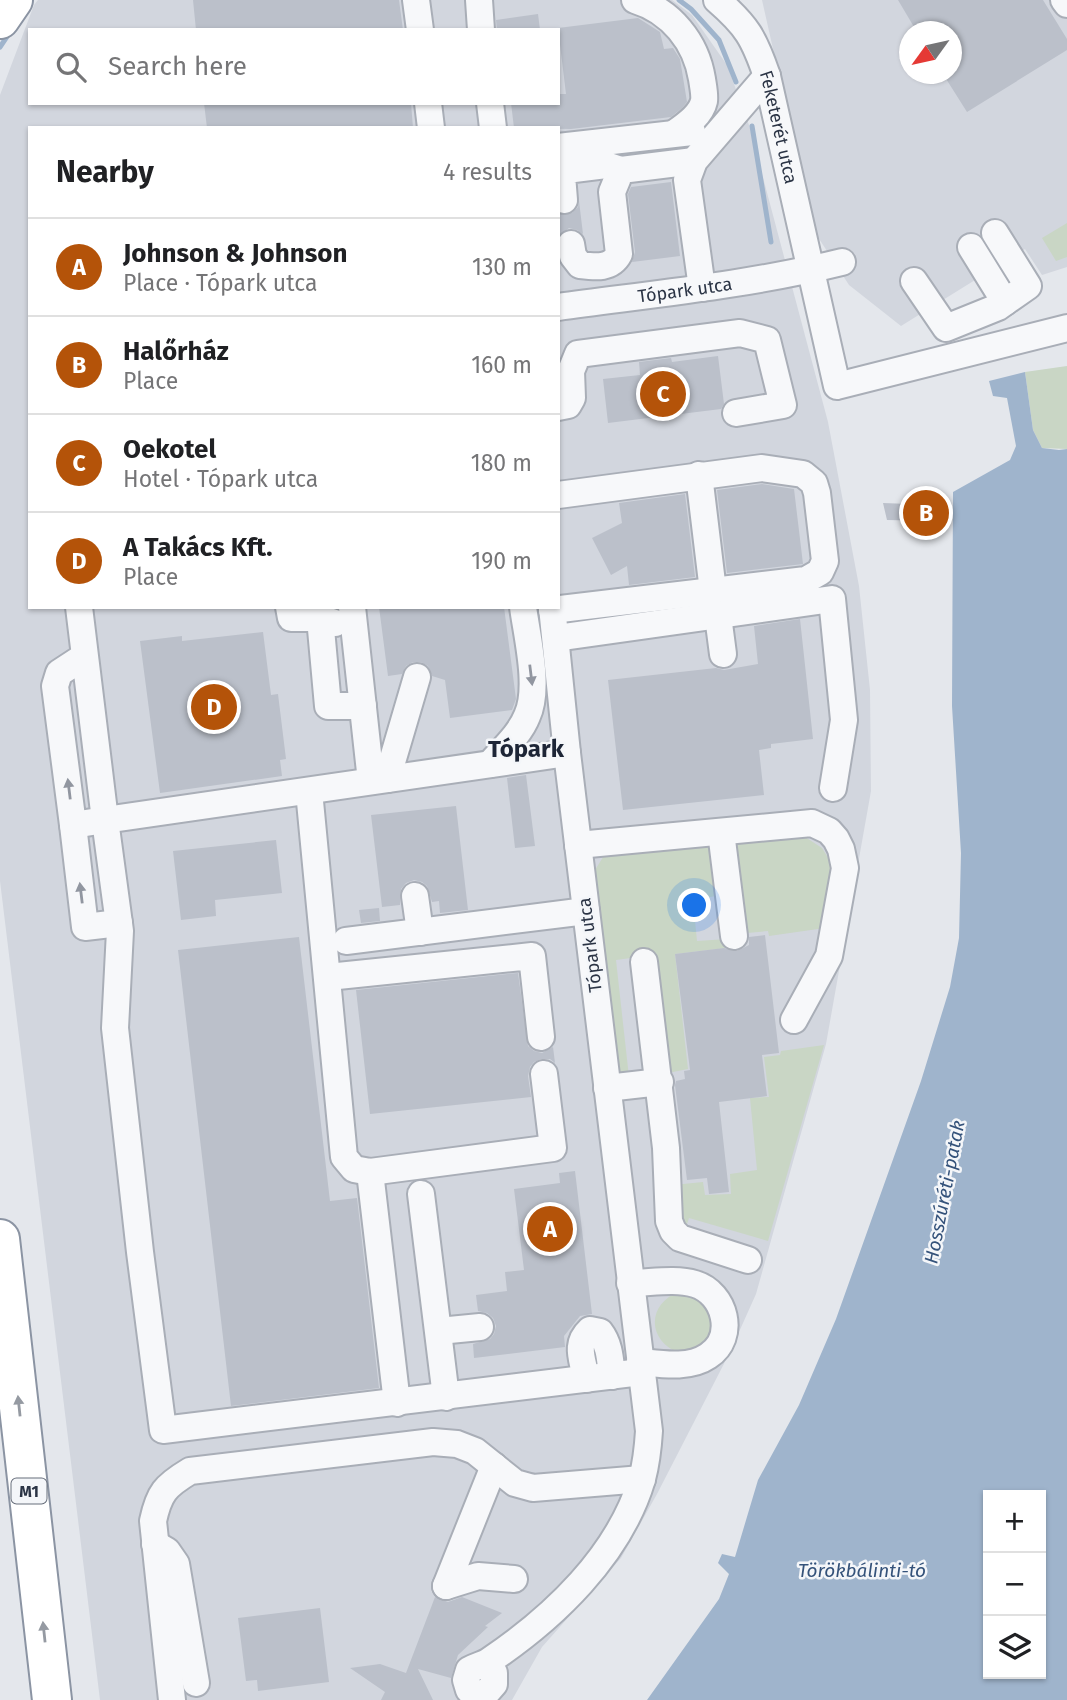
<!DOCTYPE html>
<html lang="en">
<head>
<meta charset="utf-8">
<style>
  :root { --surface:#fff; --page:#f6f6f6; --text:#202124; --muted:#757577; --line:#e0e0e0; --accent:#b45309 }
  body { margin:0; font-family:"Fira Sans",sans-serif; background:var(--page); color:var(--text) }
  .controls { position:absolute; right:21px; bottom:21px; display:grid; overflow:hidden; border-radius:0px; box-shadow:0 2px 5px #0004 }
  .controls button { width:63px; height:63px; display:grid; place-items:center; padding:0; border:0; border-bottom:2px solid var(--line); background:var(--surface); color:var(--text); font:35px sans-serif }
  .compass { position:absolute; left:899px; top:21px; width:63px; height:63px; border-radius:50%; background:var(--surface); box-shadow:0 2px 5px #0004; rotate:237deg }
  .you { position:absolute; left:695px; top:906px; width:24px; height:24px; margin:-18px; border:5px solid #fff; border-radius:50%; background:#1a73e8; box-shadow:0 0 0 10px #1a73e833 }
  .badge { display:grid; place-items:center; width:46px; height:46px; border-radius:50%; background:var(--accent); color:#fff; font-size:23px; font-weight:700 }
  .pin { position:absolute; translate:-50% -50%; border:4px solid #fff; box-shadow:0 2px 7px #0006 }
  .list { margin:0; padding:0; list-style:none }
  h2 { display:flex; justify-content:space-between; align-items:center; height:91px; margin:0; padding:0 28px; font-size:30px }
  h2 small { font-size:23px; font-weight:400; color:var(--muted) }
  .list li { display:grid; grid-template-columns:46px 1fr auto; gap:21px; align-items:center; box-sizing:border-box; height:98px; padding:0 28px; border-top:2px solid var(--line) }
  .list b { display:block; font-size:26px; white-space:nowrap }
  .list p { margin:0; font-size:23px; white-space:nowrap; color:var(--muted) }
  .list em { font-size:23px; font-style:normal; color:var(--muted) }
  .icon { flex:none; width:38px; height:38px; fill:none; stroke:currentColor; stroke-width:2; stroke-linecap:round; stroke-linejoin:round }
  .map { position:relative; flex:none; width:1067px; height:1700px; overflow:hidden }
  .search { position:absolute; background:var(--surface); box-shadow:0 2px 5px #0004; left:28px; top:28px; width:532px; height:77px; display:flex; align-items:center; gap:18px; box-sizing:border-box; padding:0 24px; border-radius:0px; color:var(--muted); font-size:26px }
  .panel { position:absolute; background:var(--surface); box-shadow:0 2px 5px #0004; left:28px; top:126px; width:532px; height:483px; border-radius:0px }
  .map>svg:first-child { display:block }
  .built { fill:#d2d6de; fill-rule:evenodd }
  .green { fill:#c9d6c5 }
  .water { fill:#9fb4cc; fill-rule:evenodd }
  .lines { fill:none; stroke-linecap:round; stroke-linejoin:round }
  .stream { stroke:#9fb4cc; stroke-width:5 }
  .building { fill:#bbc0ca }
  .minor-casing { stroke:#a9aeb7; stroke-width:30 }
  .highway-casing { stroke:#8b94a3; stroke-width:42 }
  .minor { stroke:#f7f8fa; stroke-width:26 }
  .highway { stroke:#fff; stroke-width:38 }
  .oneway { fill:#9196a0 }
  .oneway2 { fill:#959aa2 }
  .labels { text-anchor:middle; stroke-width:5; stroke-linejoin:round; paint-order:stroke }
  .shield { fill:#f4f6f9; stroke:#676e7b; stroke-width:2 }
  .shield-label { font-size:16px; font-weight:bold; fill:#2b3445 }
  .street-label { font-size:18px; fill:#2b3445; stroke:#f4f6f9 }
  .water-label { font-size:19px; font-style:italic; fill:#34527a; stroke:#f4f6f9 }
  .district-label { font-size:24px; font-weight:bold; fill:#1d2536; stroke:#f4f6f9 }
</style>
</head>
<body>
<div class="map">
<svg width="1067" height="1700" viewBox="0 0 1067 1700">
  <rect width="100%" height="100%" fill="#e4e7ec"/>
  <path class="built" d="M38,0H672L692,15L727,65L749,125L828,422L859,586L870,690L871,791L826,1044L756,1294L730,1352L657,1494L621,1558L542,1647L512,1700H100L0,881V95L34,5ZM30,30H558V103H30ZM30,128H558V607H30Z
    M762,0H1067V267L1042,275L1025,249L901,326L849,285L814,231ZM909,32H951V74H909Z"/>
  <path class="green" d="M1067,223V257L1056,261L1042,238Z
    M1067,366V449L1042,448L1033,430L1025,372Z
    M802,835L822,848L837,872L825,928L769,936L768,931L747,933L737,846L739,839Z
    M700,841L715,846L716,896L693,900L697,941L727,939L734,947L675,954L688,1069L668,1073L653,955L616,960L629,1077L619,1074L595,870L605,854Z
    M824,1045L768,1241L689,1218L684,1233L673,1185L703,1182L705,1195L731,1194L730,1174L757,1170L750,1098L769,1097L764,1057L780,1055L781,1051Z
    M681,1291L711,1302L712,1343L682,1354C646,1342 646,1303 681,1291Z"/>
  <path class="water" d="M1025,372L1033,430L1042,448L1059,450L1067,449V1700H647L719,1599L729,1574L718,1563L722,1554L735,1557L758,1480L799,1405L836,1319L921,1081L950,987L959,938L961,853L952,706L953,492L1010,460L1016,446L1007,398L993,396L989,381ZM988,1495H1041V1674H988Z"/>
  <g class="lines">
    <path class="stream" d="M679,0L691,9L719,40L736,82
      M0,47L10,32
      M752,126L771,242"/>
  </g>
  <path class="building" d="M193,0H399L403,30H196Z
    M898,0H1043L1067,39V50L967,112L943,74H951V32H917Z
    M538,14L540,30H497L496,20Z
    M638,18L660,32L664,49L673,48L680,59L687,102L682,108L671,117L571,129L514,128L511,103H558V94H566L558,28Z
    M204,103H411L413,128H207Z
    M671,182L680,256L632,262L635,252L628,194L631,187Z
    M579,201L583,234L577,230L569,228L558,236V214L572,213L578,207Z
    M718,356L724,404L721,409L608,423L603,379L640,375L639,362L671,358L672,362Z
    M762,484L794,489L803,564L727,573L717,490Z
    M685,494L695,577L629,585L627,566L611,575L592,538L622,523L619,503Z
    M883,503L935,505V521L887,520Z
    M379,607H504L516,699L512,710L450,718L445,680L432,676L428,666L421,662H413L406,666L402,674L388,676Z
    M800,619L813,739L771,744V748L759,750L764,795L623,810L608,680L716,668L724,670L758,664L754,626Z
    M263,632L271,695L278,694L286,759L280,760L282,776L160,793L140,641L182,636V641Z
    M526,775L535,846L515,848L507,778Z
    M456,806L468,910L440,913L439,901L432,902L427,886L422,882L414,880L406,883L401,889L400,905L382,907L371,815Z
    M276,840L282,893L215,900L216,916L181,920L173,851Z
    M379,908L380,921L361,923L359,910Z
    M765,935L779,1053L762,1055L767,1096L719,1102L729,1192L709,1194L707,1178L687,1180L675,1085L676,1081L685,1079L684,1071L690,1070L675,954L724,948L737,951L749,945V937Z
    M299,937L330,1201L357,1198L379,1388L231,1406L178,950Z
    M518,973L528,1046L534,1051L542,1053L553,1047L555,1063L550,1059H541L534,1062L530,1067L528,1076L531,1097L370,1114L356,990Z
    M575,1171L592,1314L580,1316L564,1336L565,1347L474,1358L473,1344L490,1339L494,1334L496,1326L493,1318L487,1313L478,1311L476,1295L507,1291L505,1272L524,1270L514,1189L560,1183L559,1173Z
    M435,1597L448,1602L462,1597L502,1613L485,1626L488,1627L458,1655L451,1678L418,1669L433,1700H381L385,1692L350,1668L380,1664L406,1673Z
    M320,1608L329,1682L258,1691L257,1680L246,1681L238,1618Z"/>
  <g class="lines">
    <defs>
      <g id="minor">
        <path d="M416,0L420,30"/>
        <path d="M479,0L481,30"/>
        <path d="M635,0C671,11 696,42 702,79C703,86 705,95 704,101C701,115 686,125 675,133"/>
        <path id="s1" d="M717,0C747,26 754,38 767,76L837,386L1067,328"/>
        <path d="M1064,0L1067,4"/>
        <path d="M428,103L431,128"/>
        <path d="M490,103L493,128"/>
        <path d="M558,147L692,132"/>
        <path d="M564,200L562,175L566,170L606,165L621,170"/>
        <path d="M571,244L573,256L580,265C596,267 611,269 619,254L612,192L621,170L694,161"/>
        <path d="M971,247L1005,302"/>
        <path d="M914,281L946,328L998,307L1028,286L995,233"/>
        <path d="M702,288L687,180L694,161L767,76"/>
        <path id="s2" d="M558,307C653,294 749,285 842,262"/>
        <path d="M558,407L568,405L572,398L571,371L578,354L740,333L767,340L783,405L736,413"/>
        <path d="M699,475L713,591"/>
        <path d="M79,607L105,820L73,825L55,686L59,673L85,656"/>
        <path d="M289,607L291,618H320L335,623"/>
        <path d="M352,607L371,781"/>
        <path d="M552,610L806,580L820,572L825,561L817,493L814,483L803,474L762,468L558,495"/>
        <path d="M718,616L723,654"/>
        <path d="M320,618L328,706H363"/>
        <path d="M556,638L832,599L844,720L833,788"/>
        <path d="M567,753L105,820L120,931L115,1028L140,1252L163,1430L641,1372"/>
        <path d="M490,764C503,749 520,734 527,716C540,688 527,637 523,607"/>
        <path d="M387,779L417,677"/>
        <path d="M309,791L344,1157L354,1169L370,1172L553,1148L544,1074"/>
        <path d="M73,825L85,927L119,923"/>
        <path d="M721,832L734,936"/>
        <path d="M578,845L812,823L829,831L836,839L841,849L845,868L829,956L794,1020"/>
        <path d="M415,896L420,932"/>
        <path d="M346,941L586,911"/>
        <path d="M644,962L666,1148L669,1221L673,1231L680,1238L748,1260"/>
        <path d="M328,977L532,956L541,1037"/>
        <path d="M607,1088L660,1082"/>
        <path d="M370,1172L397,1403"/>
        <path d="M421,1194L446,1397"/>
        <path d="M630,1283C650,1283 675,1278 695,1284C725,1293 737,1337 708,1356C689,1369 661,1364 640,1362"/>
        <path d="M439,1331L480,1327"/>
        <path d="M586,1379C583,1359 574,1345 590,1330L600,1332C610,1345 610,1360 612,1376"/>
        <path d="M155,1544L167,1551L176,1564L196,1683"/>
        <path d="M446,1586L494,1466"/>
        <path d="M446,1586L478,1576L514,1579"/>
        <path d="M485,1664L494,1673V1684L487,1692L477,1695L469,1690L466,1680L469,1670C476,1666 483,1665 489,1661C553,1618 619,1556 642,1479C646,1464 648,1447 649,1431L567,753L552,607"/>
        <path d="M172,1700L153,1521C159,1493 165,1486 190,1471L433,1442L457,1444L475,1451L515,1483L533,1488L642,1479"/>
      </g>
      <path id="highway" d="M0,19L13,0
        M0,1239L52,1700"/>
    </defs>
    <use href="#minor" class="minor-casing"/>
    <use href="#highway" class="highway-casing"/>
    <use href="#minor" class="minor"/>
    <use href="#highway" class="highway"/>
  </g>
  <defs><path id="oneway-solid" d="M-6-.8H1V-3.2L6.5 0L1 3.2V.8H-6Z" transform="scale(1.75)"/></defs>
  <g class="oneway">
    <use href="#oneway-solid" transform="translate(531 675) rotate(83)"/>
    <use href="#oneway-solid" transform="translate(69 789) rotate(-97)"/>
    <use href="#oneway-solid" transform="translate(81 893) rotate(-97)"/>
  </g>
  <g class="oneway2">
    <use href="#oneway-solid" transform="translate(19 1406) rotate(-96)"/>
    <use href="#oneway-solid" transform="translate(44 1632) rotate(-96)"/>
  </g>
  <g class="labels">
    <rect class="shield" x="11.5" y="1478.5" width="35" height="25" rx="5"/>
    <g class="shield-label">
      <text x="29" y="1497">M1</text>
    </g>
    <g class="street-label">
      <text dy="6" stroke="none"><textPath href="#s1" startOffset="145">Feketerét utca</textPath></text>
      <text dy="6" stroke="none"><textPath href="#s2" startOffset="128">Tópark utca</textPath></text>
      <text transform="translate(590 945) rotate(-97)" y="6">Tópark utca</text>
    </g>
    <g class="water-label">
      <text transform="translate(944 1192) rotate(-79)" y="7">Hosszúréti-patak</text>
      <text x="862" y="1577">Törökbálinti-tó</text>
    </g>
    <g class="district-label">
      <text x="526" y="757">Tópark</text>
    </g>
  </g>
</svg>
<div class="controls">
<button>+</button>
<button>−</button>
<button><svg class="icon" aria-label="layers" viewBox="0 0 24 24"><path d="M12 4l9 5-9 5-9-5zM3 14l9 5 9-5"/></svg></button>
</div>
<svg class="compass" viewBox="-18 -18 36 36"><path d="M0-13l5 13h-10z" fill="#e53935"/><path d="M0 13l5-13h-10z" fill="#757577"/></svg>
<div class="you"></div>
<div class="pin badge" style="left:550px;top:1229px">A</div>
<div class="pin badge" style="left:926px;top:513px">B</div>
<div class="pin badge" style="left:663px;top:394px">C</div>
<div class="pin badge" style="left:214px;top:707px">D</div>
<div class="search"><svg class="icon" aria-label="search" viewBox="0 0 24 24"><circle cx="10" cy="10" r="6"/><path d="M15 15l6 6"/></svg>Search here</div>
<section class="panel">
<h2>Nearby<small>4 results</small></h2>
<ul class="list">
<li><span class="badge">A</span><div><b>Johnson &amp; Johnson</b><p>Place · Tópark utca</p></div><em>130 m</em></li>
<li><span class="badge">B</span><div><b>Halőrház</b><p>Place</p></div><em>160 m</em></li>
<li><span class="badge">C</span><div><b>Oekotel</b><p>Hotel · Tópark utca</p></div><em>180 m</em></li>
<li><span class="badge">D</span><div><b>A Takács Kft.</b><p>Place</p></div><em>190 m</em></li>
</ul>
</section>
</div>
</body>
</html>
